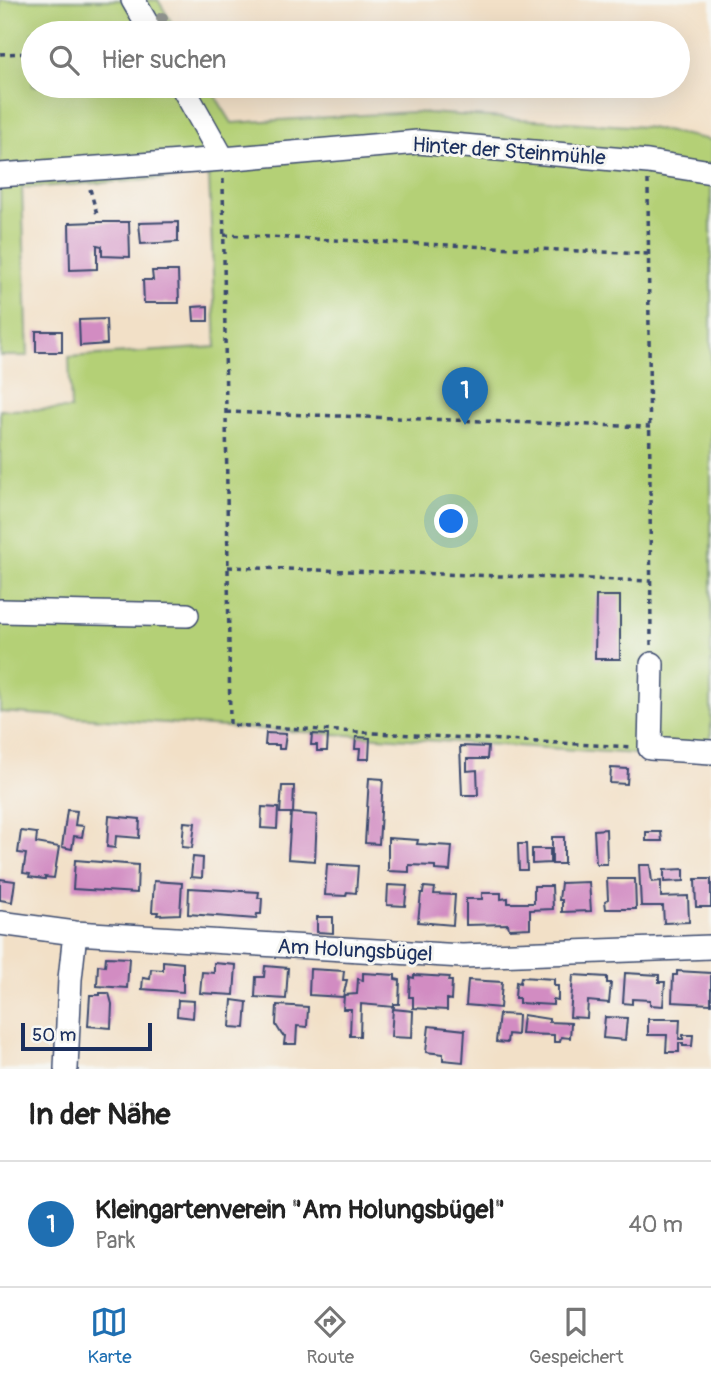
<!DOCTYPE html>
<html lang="de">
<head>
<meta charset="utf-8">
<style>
  :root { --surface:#fff; --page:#f6f6f6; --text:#222; --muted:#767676; --line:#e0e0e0; --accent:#1f6fb2 }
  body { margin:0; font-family:Pangolin,sans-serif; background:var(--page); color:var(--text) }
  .scale { position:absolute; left:21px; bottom:18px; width:131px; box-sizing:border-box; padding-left:7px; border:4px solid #1b2f5e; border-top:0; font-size:19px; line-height:24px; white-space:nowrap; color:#1b2f5e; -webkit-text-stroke:5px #f6f6f2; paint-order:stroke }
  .you { position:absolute; left:452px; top:522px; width:24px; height:24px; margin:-18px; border:5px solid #fff; border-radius:50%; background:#1a73e8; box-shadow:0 0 0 10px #1a73e833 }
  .badge { display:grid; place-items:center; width:46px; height:46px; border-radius:50%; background:var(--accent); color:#fff; font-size:23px; font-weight:700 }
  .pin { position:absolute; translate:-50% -58px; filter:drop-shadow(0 2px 4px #0008) }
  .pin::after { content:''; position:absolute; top:37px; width:24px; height:21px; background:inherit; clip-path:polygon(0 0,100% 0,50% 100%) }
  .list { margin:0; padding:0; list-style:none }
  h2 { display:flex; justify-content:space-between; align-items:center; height:91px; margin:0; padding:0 28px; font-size:30px }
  h2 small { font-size:23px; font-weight:400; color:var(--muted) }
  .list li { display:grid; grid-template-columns:46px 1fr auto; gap:21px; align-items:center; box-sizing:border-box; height:126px; padding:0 28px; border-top:2px solid var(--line) }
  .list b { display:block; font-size:26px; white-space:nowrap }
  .list p { margin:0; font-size:23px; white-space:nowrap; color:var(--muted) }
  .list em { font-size:23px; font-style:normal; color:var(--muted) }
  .icon { flex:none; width:38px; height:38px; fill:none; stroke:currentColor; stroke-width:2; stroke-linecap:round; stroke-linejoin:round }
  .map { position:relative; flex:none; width:711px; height:1069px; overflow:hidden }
  .search { position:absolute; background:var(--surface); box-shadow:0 7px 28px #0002; left:21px; right:21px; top:21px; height:77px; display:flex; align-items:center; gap:18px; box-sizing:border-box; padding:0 24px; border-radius:38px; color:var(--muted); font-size:26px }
  .sheet { height:217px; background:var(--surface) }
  nav { display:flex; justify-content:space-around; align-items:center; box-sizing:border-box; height:98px; border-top:2px solid var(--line); background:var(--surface); font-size:19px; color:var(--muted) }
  nav a { display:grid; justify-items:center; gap:4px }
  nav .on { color:var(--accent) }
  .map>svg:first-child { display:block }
  .green { fill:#b4d076; stroke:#68806a; stroke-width:2 }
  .building { fill:#d28cc2 }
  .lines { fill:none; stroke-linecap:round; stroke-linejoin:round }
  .minor-casing { stroke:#3b4a6e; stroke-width:26 }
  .path { stroke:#3b4a6e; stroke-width:3.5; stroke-dasharray:5 5; stroke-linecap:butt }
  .minor { stroke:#fff; stroke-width:23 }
  .tree { fill:#919591 }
  .labels { text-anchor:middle; stroke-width:6; stroke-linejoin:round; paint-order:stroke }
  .street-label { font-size:21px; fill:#1b2f5e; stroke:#f6f6f2 }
</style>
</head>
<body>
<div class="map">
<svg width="711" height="1069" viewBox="0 0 711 1069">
  <rect width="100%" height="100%" fill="#f6f6f2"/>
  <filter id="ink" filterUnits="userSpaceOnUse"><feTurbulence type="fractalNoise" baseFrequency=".0143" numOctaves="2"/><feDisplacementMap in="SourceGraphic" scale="14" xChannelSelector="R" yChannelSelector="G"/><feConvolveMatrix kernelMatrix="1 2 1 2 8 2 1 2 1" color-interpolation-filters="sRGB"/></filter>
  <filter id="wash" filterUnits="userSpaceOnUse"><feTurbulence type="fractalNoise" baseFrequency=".00686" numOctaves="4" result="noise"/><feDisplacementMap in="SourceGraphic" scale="28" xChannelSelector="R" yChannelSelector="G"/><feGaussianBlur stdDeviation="1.57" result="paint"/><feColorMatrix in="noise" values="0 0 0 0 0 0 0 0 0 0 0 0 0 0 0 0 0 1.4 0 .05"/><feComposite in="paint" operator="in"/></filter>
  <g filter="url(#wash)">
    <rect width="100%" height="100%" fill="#f2e0c7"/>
    <path class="green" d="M0,0H158L178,33H33V86H209L232,123L412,112L645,127L711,140V759L0,712V410L71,409L69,357L216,347L209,176L22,188L28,356H0Z"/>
    <g id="blocks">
      <path class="building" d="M97,222H129L130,257L102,256V246L97,245V269L70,270L69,223Z
        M178,222V242L141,244L139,223Z
        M152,271H178L179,303H144L143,280H153Z
        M208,306V321H194L193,307Z
        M106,319L107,344L80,346L79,320Z
        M36,331H62V352H36Z
        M596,596H620V659H595Z
        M266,733L286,734L284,749H279V745H265Z
        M312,734L328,735L327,751H317V745H311Z
        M356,737L370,738L369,759H359L360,749H355Z
        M460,746L488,747L487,759H467V771L477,770L478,795H462Z
        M611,768L628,769L627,784L610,783Z
        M369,778L383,779L379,844L365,843Z
        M282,786H294L293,813H280Z
        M262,807L278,808L277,829L261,828Z
        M67,810L77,811L75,825L84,826L82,837L74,836L72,849L62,847Z
        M291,813L317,815L315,861L288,859Z
        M109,816L140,819L139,838L116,836L115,848L107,847Z
        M184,822L195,823L192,848L182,847Z
        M606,829L607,864H596L594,830Z
        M21,831L37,833L36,843L59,847L54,878L45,877V879L29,877L30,874L23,873L26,854L18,853Z
        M646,832H661L662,841H646Z
        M552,837H564V864H552Z
        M388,838L418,840L417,844L452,846L450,871L435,870V866L409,865V872L388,871Z
        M518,844H526L527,870H519Z
        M532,849H550V863L532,864Z
        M193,857L203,858L202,878L191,877Z
        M75,860L138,865L137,893L73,889Z
        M327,864L358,866L356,893L347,892L346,896L325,895Z
        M639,865H650L652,882L661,881V897L688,896L689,922L664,923L663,906H641Z
        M684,869V881L664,882V870Z
        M0,879L15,881L12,902L0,900Z
        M607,879H635L636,909H606L605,901L608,899Z
        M695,879H711V907H696Z
        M154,881L182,883L180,914L157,915L158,912H152Z
        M589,882L591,911L562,912V900H559L561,883Z
        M388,885L407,886L405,906L387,905Z
        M534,886H552L553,909L530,910V928L509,929L508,924L466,925V899H482V893H501V899L508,898V903H534Z
        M424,887L435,888L434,894L455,895L453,925L418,922L421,893H423Z
        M189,888L259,892L258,898H262L261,914H257L256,919L188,914Z
        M317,917H333V933L317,932Z
        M106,957L129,958L127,988L97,986L98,965L105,966Z
        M163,961L183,963V992L142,989L143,978L150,979L151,969L163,970Z
        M214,963L236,965L234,995L200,993L202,972L214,973Z
        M265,966L288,968L286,999L255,997L256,977H264Z
        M310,969L344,971L343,980H347L343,997L309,995Z
        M677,971L711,973V1004L672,1002L673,975H677Z
        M363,973L395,975V979L400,980L399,1004H394V1007L361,1004L360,1036H350L351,1009H343L344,995L357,994L358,979L363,980Z
        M625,973L659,975V982H665L663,1006L650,1005V1000L632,999V1004L623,1003Z
        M414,975L449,977L448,981H452L451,1000L447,999V1010L413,1008V997H409L410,977L414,978Z
        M573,975L607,977V983H611L609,1003L588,1001L587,1018L570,1017Z
        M521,977L554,979V986H558V1000L553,999V1005L519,1003V998H515L516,982L520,983Z
        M468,980L502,982L500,1008L466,1005Z
        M100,993H109L112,1004L111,1028L88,1026L90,995H100Z
        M178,1000L194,1001L193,1018L177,1016Z
        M232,1000L247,1002L245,1028L230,1027Z
        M277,1005L308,1007L307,1027L297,1026L296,1044H284L285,1036L282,1035L276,1025Z
        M393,1009L413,1011L412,1038L391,1037Z
        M499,1014L518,1015L517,1035L508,1034L507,1043L496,1042Z
        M523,1015L549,1019V1022L571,1023L570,1038L561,1037L560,1042H554V1035L521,1034Z
        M605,1017L627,1018L625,1040L603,1038Z
        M648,1019H680L679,1039H683V1035H693L692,1046H683V1043H679V1052H666L667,1035H648Z
        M429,1026L465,1030L463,1062L443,1060V1054L426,1052Z"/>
    </g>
  </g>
  <g filter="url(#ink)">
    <use href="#blocks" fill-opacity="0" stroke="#3b4a6e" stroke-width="2"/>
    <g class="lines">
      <defs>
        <path id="minor" d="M133,0L152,33
          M182,86L223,159
          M0,175L223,159L418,142L648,162L711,172
          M0,611L187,615
          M652,664L650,748L711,752
          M0,923L75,933L462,956L711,947
          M66,1069L70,979L75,933"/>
      </defs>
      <use href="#minor" class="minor-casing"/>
      <path class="path" d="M0,54L33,53
        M223,179L230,725L631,747
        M648,180L651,645
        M90,189L98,218
        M224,235L648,254
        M226,412L650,427
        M228,567L651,581"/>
      <use href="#minor" class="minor"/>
    </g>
    <circle class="tree" cx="162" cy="18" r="6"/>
  </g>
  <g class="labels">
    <g class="street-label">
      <text transform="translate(509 151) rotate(4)" y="7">Hinter der Steinmühle</text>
      <text transform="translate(355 950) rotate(3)" y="7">Am Holungsbügel</text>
    </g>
  </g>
</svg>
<div class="scale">50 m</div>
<div class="you"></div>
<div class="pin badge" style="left:465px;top:425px">1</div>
<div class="search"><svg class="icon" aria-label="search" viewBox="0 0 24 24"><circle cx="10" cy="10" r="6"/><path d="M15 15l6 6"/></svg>Hier suchen</div>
</div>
<section class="sheet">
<h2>In der Nähe<small></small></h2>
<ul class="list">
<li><span class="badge">1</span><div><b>Kleingartenverein &quot;Am Holungsbügel&quot;</b><p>Park</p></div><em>40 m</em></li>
</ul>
</section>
<nav>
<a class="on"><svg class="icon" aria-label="map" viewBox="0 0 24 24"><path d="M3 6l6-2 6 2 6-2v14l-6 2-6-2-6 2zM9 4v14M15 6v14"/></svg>Karte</a>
<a><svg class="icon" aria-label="directions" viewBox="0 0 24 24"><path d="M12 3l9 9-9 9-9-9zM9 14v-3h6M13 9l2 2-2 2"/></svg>Route</a>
<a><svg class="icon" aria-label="saved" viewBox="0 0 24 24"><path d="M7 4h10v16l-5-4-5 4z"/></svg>Gespeichert</a>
</nav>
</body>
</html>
